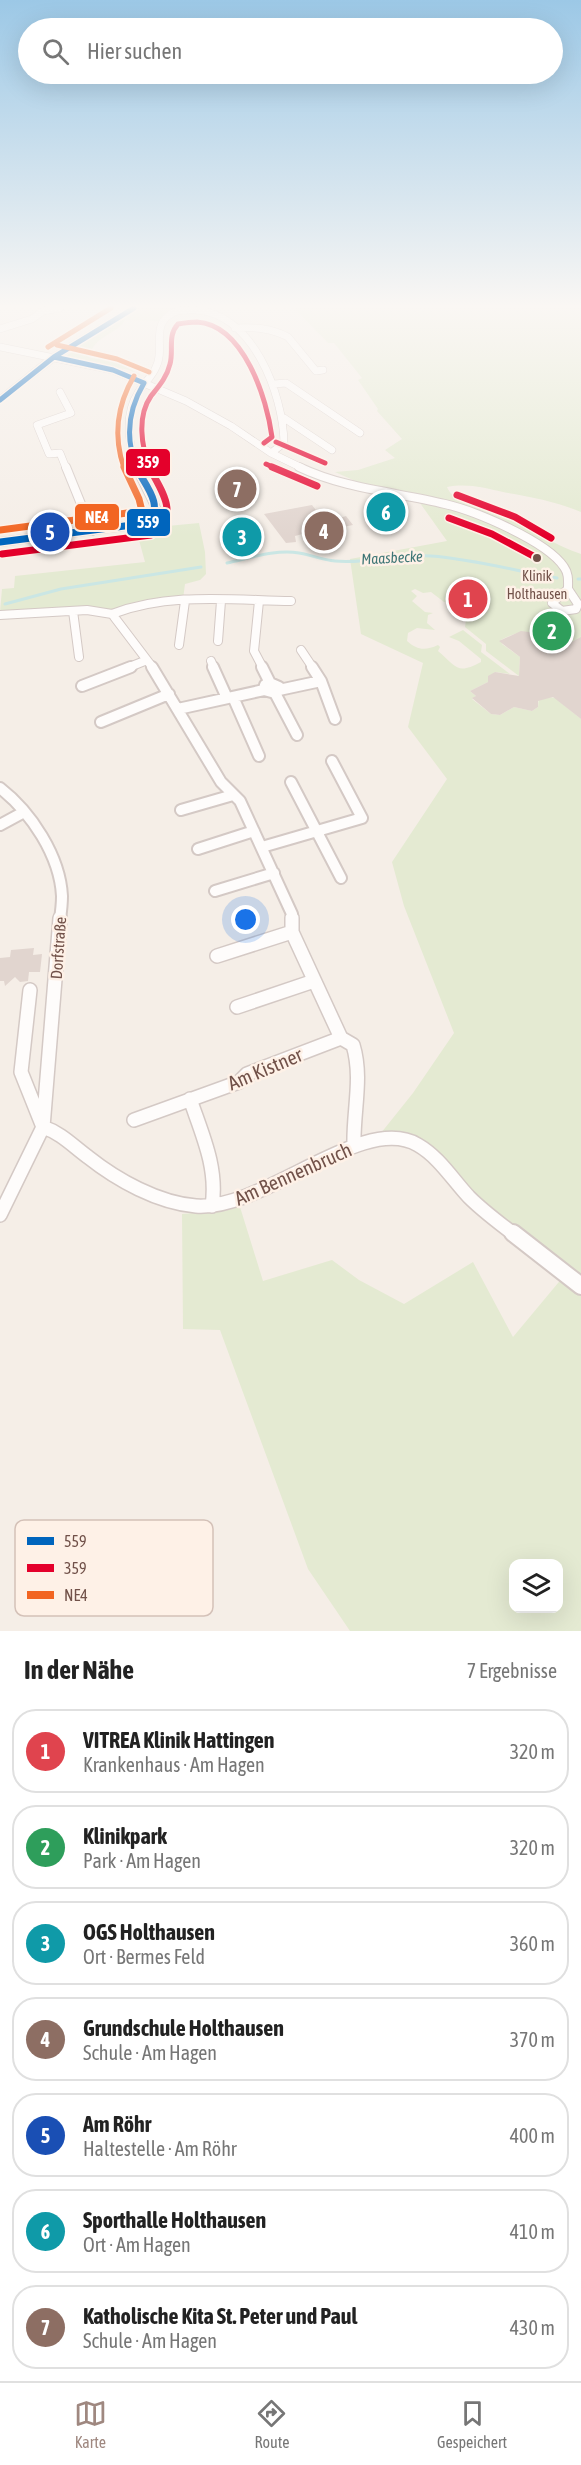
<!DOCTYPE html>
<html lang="de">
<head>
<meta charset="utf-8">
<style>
  :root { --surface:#fff; --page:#f2f2f2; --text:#222; --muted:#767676; --line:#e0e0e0; --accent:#9f8880 }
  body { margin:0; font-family:"Asap Condensed",sans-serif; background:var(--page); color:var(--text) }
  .controls { position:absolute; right:18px; bottom:18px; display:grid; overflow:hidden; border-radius:12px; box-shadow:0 6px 24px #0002 }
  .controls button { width:54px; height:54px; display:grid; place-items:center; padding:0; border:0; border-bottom:2px solid var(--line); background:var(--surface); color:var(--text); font:30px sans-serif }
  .you { position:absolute; left:246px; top:920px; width:21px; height:21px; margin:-15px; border:4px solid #fff; border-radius:50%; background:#1a73e8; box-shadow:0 0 0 9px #1a73e833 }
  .badge { display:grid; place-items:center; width:39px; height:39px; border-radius:50%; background:var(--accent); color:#fff; font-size:20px; font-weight:700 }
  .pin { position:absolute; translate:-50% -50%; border:3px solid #fff; box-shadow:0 2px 6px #0006 }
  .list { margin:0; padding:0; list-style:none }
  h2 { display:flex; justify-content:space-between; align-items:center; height:78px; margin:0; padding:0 24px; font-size:26px }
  h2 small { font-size:20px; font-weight:400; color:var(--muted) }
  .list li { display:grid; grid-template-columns:39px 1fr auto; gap:18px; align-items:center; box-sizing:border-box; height:84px; margin:0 12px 12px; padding:0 12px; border:2px solid var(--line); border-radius:24px }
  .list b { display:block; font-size:22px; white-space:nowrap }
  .list p { margin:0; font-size:20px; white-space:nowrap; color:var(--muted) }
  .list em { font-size:20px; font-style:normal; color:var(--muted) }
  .icon { flex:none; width:33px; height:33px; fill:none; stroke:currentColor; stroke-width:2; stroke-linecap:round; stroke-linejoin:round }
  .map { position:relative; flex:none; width:581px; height:1631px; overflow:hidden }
  .search { position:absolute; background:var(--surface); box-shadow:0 6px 24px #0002; left:18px; right:18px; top:18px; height:66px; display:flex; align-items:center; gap:15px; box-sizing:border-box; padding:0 21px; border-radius:33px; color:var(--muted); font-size:22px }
  .sheet { height:750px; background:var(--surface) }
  nav { display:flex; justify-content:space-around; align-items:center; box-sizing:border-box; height:84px; border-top:2px solid var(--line); background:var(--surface); font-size:16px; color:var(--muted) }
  nav a { display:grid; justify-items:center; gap:3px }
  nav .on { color:var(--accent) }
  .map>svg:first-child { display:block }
  .green { fill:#e4ead2; fill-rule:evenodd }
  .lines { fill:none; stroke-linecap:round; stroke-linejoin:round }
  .stream { stroke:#cae6e4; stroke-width:3 }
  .building { fill:#e1d5cf }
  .minor-far4-casing { stroke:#d4c9c5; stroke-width:8 }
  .minor-far3-casing { stroke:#d4c9c5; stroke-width:10 }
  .minor-far2-casing { stroke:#d4c9c5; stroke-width:14 }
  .minor-far1-casing { stroke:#d4c9c5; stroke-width:16 }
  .minor-casing { stroke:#d4c9c5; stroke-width:20 }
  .tertiary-casing { stroke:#d4c9c5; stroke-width:2 }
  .minor-far4 { stroke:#fefcfb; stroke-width:7 }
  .minor-far3 { stroke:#fefcfb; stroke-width:8 }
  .minor-far2 { stroke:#fefcfb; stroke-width:10 }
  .minor-far1 { stroke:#fefcfb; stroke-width:13 }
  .minor { stroke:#fefcfb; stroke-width:16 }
  .tertiary { fill:#fefcfb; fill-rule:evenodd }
  .bus-1-far1-casing { stroke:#fef1e7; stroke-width:8 }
  .bus-1-casing { stroke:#fef1e7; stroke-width:10 }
  .bus-2-far1-casing { stroke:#fef1e7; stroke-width:8 }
  .bus-2-casing { stroke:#fef1e7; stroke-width:10 }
  .bus-3-far1-casing { stroke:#fef1e7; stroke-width:8 }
  .bus-3-casing { stroke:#fef1e7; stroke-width:10 }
  .bus-1-far1 { stroke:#0065bd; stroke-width:5 }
  .bus-1 { stroke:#0065bd; stroke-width:7 }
  .bus-2-far1 { stroke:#e4002b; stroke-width:5 }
  .bus-2 { stroke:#e4002b; stroke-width:7 }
  .bus-3-far1 { stroke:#f26522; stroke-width:5 }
  .bus-3 { stroke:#f26522; stroke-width:7 }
  .bus-dot { fill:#715149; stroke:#fef1e7; stroke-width:2 }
  .labels { text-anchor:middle; stroke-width:5; stroke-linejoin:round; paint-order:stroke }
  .bus-label { font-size:14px; fill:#715149; stroke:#fef1e7 }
  .far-water-label { font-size:15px; font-style:italic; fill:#3e7676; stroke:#fef1e7 }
  .street-label { font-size:16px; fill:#715149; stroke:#fef1e7 }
  .near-street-label { font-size:20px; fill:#715149; stroke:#fef1e7 }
  .key { fill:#fef1e7; stroke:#d4c1b8; stroke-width:1.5 }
  .key-label { font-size:16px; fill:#715149 }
  .line-badge { stroke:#fef1e7; stroke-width:2 }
  .badge-label { font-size:16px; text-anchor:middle; font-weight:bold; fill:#fff }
</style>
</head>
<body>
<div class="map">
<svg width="581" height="1631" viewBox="0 0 581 1631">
  <rect width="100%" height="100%" fill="#f5eee7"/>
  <path class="green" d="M142,308H182L162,321L125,320C118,334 96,334 88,357L118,363L145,377L129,370L65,357L92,337Z
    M294,308H423L413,314L426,308H581V512C555,501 531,497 503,492C484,488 468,483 447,487C453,501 465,500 478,505C514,519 545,541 581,554V638C574,640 567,647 560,649C539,654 541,618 501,640L502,644L520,657L519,676L486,651V644L465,627L466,620L468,618L467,616H473L474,614L467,613L456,604L460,599L457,595L451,594L447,597L450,603L444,602L431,592L423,593L415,589L411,591L417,596L412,601L425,612L433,613L428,615L427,623L435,630L417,628L408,633L407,641C417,650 425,651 438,645L440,647L438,651C457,667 457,675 481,662V659L459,641L449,637L463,630L482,645L481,652L510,674L495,672L488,682L470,691L476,696L472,699L491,714L500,715L514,707L532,711L538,707L539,696L565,699L560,702L581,719V1280L478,1199L407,1136L381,1133L413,1093L454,1033L404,906L392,862L447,779L408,727L423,663L361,634L350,559L447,541L415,496L349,482L353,480L335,472L358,470L395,458L385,450L402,439L377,411L378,409L358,380L362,378L334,343H328Z
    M199,523L205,552L206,574L200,580L185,584L183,599L141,601L111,610L0,612L2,589L14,588L15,576L145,562L136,529Z
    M240,1207L263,1281L332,1260L359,1280L404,1304L473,1262L513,1337L563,1277L581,1293V1631H350L308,1569L220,1330L183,1329L182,1214L224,1211ZM514,1564H558V1608H514Z"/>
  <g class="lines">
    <path class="stream" d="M227,563C250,558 276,549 299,553C311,555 323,560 335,561C367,564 399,554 431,556C474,559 515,571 557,578
      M578,579H581
      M5,604L61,589L201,567"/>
  </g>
  <path class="building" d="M395,501L407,514L377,522L365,509Z
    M312,505L319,514L330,512L336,519L346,516L353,525L343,527L345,530L326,535L321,529L295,536L296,542L286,543L264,514Z
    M240,530L241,533L251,535L250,544L235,545V542H231L230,531Z
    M521,631L529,632L542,641L568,644L581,637V719L553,697L538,701V707L532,711L514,707L500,715L491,714L472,698L476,696L470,691L488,682V676L495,672L519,676L520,657L499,641Z
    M34,948L33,955L42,954L40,972H29L28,981L20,982L15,977L5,986L4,981H0V958L10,957L11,950Z"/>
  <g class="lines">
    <defs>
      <path id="minor-far4" d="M235,328C254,327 271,328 288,337L316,371L323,370
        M0,329L32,319L43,311L60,308
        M0,347L113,370L186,401L231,426L271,453L302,468
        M274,384L286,383L360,433
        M60,392L71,413L37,425L49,454L60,453L66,468
        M284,418L332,450
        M137,468C129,445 124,415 138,393C143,384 152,377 156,367C165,350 152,329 168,316C176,309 186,310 195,310C253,313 283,394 284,443L271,453"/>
      <path id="minor-far3" d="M66,467L92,531
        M299,467C345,489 396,492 445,504C475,511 547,541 564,567C569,574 568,581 568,589
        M0,542L148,523L155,515L156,508L136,467
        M568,589L578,604L576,609L562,611L552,603Z
        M259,601L254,651L263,668
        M73,611L79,657
        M112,614C169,592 232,600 291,601
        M0,615L87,610L112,614L153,668
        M218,641L221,601
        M179,645L185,601
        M301,650L313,668
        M211,661L214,668
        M127,668L147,660"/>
      <path id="minor-far2" d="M152,667L221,782L240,801L292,914V919
        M213,667L227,698
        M262,667L270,683
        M312,667L321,681L335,719
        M270,683L279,687L275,693L264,690L265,685Z
        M82,686L131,667
        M279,690L321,681
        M275,693L297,735
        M233,697L259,756
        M178,709L264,690
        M101,722L169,694
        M291,782L341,878
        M0,788C31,812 60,856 62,896C62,903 61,912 60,919
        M181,810L233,795
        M0,825L24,812
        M262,847L362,818L332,761
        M198,849L254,831
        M215,891L274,873"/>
      <path id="minor-far1" d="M292,918V932L341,1038L353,1045C363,1078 353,1111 354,1145
        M217,956L292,932
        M30,990L21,1072L43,1127C61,1133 73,1146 88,1157C117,1180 158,1203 196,1206C264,1211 363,1112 418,1145C439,1157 453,1180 469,1197C483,1211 499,1223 515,1235
        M237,1007L314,981
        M190,1099C202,1134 218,1168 212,1206
        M134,1120L239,1082L247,1074L341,1038
        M0,1215L43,1127L60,918"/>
      <path id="minor" d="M513,1233L581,1286"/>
      <path id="tertiary" d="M128,308H138L57,359L0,403V396L51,355Z"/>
    </defs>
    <use href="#minor-far4" class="minor-far4-casing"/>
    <use href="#minor-far3" class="minor-far3-casing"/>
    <use href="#minor-far2" class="minor-far2-casing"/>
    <use href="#minor-far1" class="minor-far1-casing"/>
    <use href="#minor" class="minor-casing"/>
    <use href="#tertiary" class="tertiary-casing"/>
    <use href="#minor-far4" class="minor-far4"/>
    <use href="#minor-far3" class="minor-far3"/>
    <use href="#minor-far2" class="minor-far2"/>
    <use href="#minor-far1" class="minor-far1"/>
    <use href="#minor" class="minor"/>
    <use href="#tertiary" class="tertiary"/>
    <defs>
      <path id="bus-1-far1" d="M54,357L113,370L144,383
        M0,400L54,357L134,308
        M137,468C125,439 128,410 144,383"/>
      <path id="bus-1" d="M0,542L148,523C165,505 144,484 136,467"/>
      <path id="bus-2-far1" d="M276,442L325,463
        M266,464L275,468
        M150,468C141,446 137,416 151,396C159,386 167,377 170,364C174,350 167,336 178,324C184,323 191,322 197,322C244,325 267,399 272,437L264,443"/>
      <path id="bus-2" d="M272,467L317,486
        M457,495L515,517L551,538
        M449,518L492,534L537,558
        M2,554L151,535C181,515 162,492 149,467"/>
      <path id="bus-3-far1" d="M57,345L117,359L149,372
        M48,347L111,308
        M124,468C113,436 117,405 134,376"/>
      <path id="bus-3" d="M0,530L142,511L139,499L124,467"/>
    </defs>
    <use href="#bus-1-far1" class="bus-1-far1-casing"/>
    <use href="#bus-1" class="bus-1-casing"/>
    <use href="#bus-2-far1" class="bus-2-far1-casing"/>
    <use href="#bus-2" class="bus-2-casing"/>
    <use href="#bus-3-far1" class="bus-3-far1-casing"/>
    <use href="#bus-3" class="bus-3-casing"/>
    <use href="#bus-1-far1" class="bus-1-far1"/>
    <use href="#bus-1" class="bus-1"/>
    <use href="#bus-2-far1" class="bus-2-far1"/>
    <use href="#bus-2" class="bus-2"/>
    <use href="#bus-3-far1" class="bus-3-far1"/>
    <use href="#bus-3" class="bus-3"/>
  </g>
  <linearGradient id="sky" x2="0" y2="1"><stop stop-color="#9cc8e6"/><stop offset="0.57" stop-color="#faf7f4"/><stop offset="1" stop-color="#faf7f4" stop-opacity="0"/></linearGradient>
  <rect width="581" height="537" fill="url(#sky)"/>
  <circle class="bus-dot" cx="537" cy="558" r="5"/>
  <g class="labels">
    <g class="bus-label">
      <text x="537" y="581">Klinik<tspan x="537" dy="18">Holthausen</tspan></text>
    </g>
    <g class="far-water-label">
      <text transform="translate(392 558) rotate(-3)" y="5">Maasbecke</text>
    </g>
    <g class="street-label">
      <text transform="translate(58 948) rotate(-86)" y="6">Dorfstraße</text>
    </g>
    <g class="near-street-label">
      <text transform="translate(265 1069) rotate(-23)" y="7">Am Kistner</text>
      <text transform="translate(293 1174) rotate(-24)" y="7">Am Bennenbruch</text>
    </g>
  </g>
  <rect x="15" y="1520" width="198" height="96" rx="9" class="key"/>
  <rect x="27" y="1537" width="27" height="8" fill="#0065bd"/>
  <rect x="27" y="1564" width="27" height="8" fill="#e4002b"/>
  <rect x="27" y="1591" width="27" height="8" fill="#f26522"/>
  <g class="key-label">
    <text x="64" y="1547">559</text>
    <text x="64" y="1574">359</text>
    <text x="64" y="1601">NE4</text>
  </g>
  <g class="line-badge">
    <rect x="125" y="448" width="46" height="29" rx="6" fill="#e4002b"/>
    <rect x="74" y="503" width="46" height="28" rx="6" fill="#f26522"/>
    <rect x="126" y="508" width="45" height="29" rx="6" fill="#0065bd"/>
  </g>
  <g class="badge-label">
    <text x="148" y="468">359</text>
    <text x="97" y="523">NE4</text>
    <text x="148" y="528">559</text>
  </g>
</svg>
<div class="controls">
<button><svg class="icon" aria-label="layers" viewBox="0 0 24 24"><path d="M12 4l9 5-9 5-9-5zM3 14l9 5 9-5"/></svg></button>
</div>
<div class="you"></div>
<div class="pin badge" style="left:468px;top:599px;background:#e0444e">1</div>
<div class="pin badge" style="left:552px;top:631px;background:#2e9e5b">2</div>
<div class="pin badge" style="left:242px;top:537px;background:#0f9aa8">3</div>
<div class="pin badge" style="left:324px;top:531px;background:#8d6e63">4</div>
<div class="pin badge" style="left:50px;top:532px;background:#1a4fb4">5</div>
<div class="pin badge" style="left:386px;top:512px;background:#0f9aa8">6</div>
<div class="pin badge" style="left:237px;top:489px;background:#8d6e63">7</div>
<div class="search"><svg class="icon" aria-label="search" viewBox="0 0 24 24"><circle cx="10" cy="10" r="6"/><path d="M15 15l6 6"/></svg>Hier suchen</div>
</div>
<section class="sheet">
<h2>In der Nähe<small>7 Ergebnisse</small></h2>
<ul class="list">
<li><span class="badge" style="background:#e0444e">1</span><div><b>VITREA Klinik Hattingen</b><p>Krankenhaus · Am Hagen</p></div><em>320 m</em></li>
<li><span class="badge" style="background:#2e9e5b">2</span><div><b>Klinikpark</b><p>Park · Am Hagen</p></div><em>320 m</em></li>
<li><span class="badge" style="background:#0f9aa8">3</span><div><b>OGS Holthausen</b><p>Ort · Bermes Feld</p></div><em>360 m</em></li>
<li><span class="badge" style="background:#8d6e63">4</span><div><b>Grundschule Holthausen</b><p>Schule · Am Hagen</p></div><em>370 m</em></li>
<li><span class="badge" style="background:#1a4fb4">5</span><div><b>Am Röhr</b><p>Haltestelle · Am Röhr</p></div><em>400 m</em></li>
<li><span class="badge" style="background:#0f9aa8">6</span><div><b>Sporthalle Holthausen</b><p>Ort · Am Hagen</p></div><em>410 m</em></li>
<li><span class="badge" style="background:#8d6e63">7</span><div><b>Katholische Kita St. Peter und Paul</b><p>Schule · Am Hagen</p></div><em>430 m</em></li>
</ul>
</section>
<nav>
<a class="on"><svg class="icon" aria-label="map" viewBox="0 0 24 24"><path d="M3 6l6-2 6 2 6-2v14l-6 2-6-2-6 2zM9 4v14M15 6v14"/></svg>Karte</a>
<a><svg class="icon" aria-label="directions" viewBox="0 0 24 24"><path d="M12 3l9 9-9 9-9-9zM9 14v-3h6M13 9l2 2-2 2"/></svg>Route</a>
<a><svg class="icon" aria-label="saved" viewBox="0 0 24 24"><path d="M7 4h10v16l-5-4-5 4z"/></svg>Gespeichert</a>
</nav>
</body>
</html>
